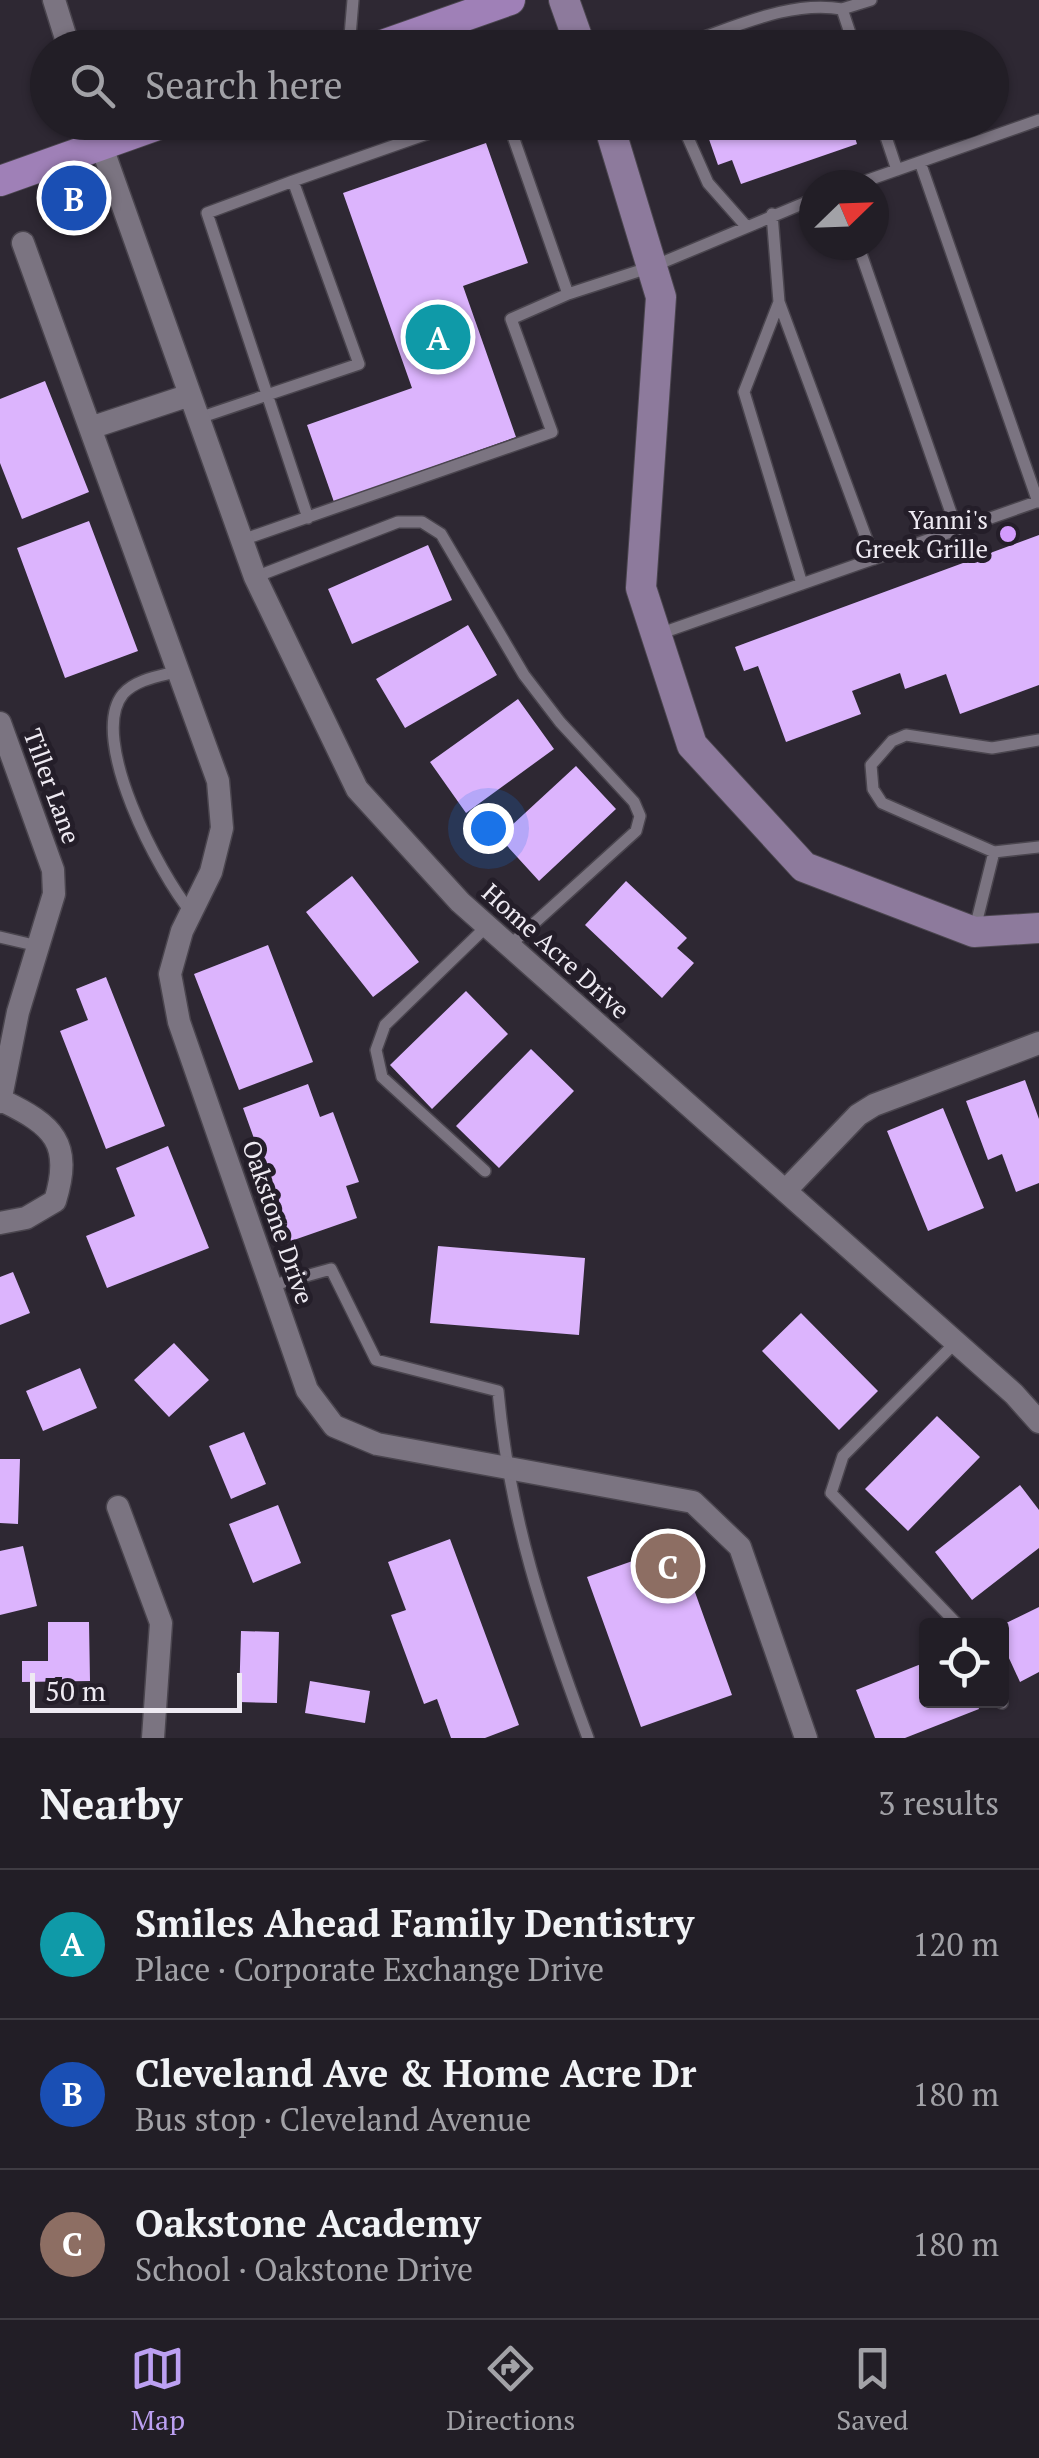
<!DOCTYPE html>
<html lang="en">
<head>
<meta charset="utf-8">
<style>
  :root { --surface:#221e26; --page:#2a272e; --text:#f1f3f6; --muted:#a2a2a7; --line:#3f3c43; --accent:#bca0f2 }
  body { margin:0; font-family:"PT Serif",serif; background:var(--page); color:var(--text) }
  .controls { position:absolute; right:30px; bottom:30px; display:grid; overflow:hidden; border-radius:10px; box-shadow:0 2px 8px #0004 }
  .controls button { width:90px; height:90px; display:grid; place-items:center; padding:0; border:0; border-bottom:2px solid var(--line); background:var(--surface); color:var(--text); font:50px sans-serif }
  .compass { position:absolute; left:799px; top:170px; width:90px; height:90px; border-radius:50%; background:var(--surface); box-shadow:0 2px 8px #0004; rotate:67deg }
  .scale { position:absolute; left:30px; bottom:25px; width:212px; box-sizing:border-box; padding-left:10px; border:5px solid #eeeaf2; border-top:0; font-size:28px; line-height:35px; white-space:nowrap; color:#eeeaf2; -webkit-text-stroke:8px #241e29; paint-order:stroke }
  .you { position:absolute; left:488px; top:828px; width:35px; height:35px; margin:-25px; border:8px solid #fff; border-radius:50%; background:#1a73e8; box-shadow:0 0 0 15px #1a73e833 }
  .badge { display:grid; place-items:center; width:65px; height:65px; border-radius:50%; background:var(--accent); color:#fff; font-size:32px; font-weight:700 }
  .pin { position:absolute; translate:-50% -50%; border:5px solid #fff; box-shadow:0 2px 10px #0006 }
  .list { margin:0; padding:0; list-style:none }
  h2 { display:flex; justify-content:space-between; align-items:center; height:130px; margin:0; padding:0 40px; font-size:42px }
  h2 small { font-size:32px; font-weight:400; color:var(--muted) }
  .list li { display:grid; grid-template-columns:65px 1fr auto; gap:30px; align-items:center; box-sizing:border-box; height:150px; padding:0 40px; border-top:2px solid var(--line) }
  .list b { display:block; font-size:38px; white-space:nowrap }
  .list p { margin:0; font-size:32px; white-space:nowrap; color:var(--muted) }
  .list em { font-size:32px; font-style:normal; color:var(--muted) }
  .icon { flex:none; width:55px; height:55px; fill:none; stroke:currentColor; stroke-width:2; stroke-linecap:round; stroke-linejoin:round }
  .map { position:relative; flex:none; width:1039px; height:1738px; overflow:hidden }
  .search { position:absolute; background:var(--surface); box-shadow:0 2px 8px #0004; left:30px; right:30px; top:30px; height:110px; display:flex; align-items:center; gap:25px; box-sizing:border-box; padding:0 35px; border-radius:55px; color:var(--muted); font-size:38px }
  .sheet { height:580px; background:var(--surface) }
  nav { display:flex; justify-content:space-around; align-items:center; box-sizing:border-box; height:140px; border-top:2px solid var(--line); background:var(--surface); font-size:28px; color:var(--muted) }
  nav a { display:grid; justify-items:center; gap:5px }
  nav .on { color:var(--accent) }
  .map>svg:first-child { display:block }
  .building { fill:#dcb4fd }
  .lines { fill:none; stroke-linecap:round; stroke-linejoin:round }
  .lane-casing { stroke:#4a454e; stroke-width:14 }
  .street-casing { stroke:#4a454e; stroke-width:25 }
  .secondary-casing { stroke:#4a454e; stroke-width:32 }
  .primary-casing { stroke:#4a454e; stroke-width:32 }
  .lane { stroke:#7b7481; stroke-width:11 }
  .street { stroke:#7b7481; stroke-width:22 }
  .secondary { stroke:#8d7a9c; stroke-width:30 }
  .primary { stroke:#9f80b7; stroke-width:30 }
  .poi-dot { fill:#d39cfd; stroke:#241e29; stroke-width:4 }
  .labels { text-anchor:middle; stroke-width:10; stroke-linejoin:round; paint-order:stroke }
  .poi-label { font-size:25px; fill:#eeeaf2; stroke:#241e29; text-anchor:end }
  .street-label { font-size:25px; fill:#eeeaf2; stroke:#241e29 }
</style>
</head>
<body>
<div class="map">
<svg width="1039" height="1738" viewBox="0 0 1039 1738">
  <rect width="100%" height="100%" fill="#2e2833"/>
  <path class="building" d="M818,33L823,48H778V47Z
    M710,122H850L857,144L741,184L732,160L718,165L704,125Z
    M486,143L528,263L463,286L516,437L334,502L307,425L412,388L343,193Z
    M45,381L89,492L22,519L0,463V399Z
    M89,521L138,651L65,678L17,548Z
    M1039,535V685L960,714L946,674L905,689L900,673L852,691L861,714L786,742L758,666L744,671L735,647Z
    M428,545L452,600L352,644L328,589Z
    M468,625L497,675L405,728L376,679Z
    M518,699L554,749L466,813L430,762Z
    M576,766L616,809L539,881L499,837Z
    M352,876L419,962L373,997L306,912Z
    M626,881L687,938L677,948L694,963L662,998L585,925Z
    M268,945L313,1062L239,1090L194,974Z
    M106,977L165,1126L106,1149L60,1031L88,1020L76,989Z
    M466,991L508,1034L432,1109L390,1065Z
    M531,1049L574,1091L499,1168L456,1126Z
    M1025,1080L1039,1119V1183L1016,1192L1002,1154L988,1160L966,1101Z
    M308,1084L320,1117L333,1112L359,1182L346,1186L357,1218L291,1241L243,1108Z
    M943,1108L984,1208L928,1231L887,1131Z
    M168,1146L209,1248L107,1288L86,1236L135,1216L116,1168Z
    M438,1246L585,1258L579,1335L430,1323Z
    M13,1272L30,1313L0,1325V1277Z
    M801,1313L878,1391L839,1430L762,1351Z
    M174,1343L209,1380L169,1417L134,1380Z
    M80,1368L97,1408L43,1431L26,1391Z
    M937,1416L980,1457L908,1531L865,1489Z
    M244,1432L266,1484L231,1499L209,1446Z
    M0,1459H20L18,1524L0,1523Z
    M1020,1485L1039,1510V1548L972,1600L935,1552Z
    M278,1505L301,1563L253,1583L229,1524Z
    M450,1539L519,1725L485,1738H451L437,1699L424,1704L391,1615L406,1610L388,1562Z
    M678,1545L732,1695L641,1727L587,1577Z
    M23,1546L37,1606L0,1615V1551Z
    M1039,1607V1672L1020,1682L1002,1643V1625Z
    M48,1622H89L90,1681L22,1682V1661H48Z
    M241,1631L279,1632L277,1703L239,1702Z
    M926,1662V1700H976L979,1709L905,1738H875L856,1690Z
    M310,1681L370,1691L365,1723L305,1713Z"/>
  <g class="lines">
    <defs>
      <path id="lane" d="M349,48L353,0
        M690,48L693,41C740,25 793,0 842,9
        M855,48L842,9L871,0
        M508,122L568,294L654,266L814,199
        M681,122L708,183L746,226
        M881,122L897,170
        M920,162L1038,502
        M293,181L207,213L308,518
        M854,185L1039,120
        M772,214L779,302L744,392L802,584
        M858,245L957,530
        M779,302L874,559
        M196,419L359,364L293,181L461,122
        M242,540L552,432L511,319L568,294
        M255,577L398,522H422L441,534L524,675L560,722L634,802L640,816L636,831L509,946
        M656,635L1039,501
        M179,671C161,676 136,679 123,694C87,738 160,875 191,912
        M994,852L882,803L873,789L871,765L892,741L906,735L992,748L1039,740
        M975,928L994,852L1039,847
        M0,937L38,946
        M485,1171L382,1077L376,1050L385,1025L487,926
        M270,1286L331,1269L376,1360L498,1391C510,1521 543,1617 588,1738
        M956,1342L843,1456L831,1493L959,1626
        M1001,1700L1002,1703"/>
      <path id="street" d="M54,0L69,48
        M93,122L255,577L357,789L460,902L1014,1394L1039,1422
        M23,243L218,781L222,828L211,872L182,931L170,974L179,1022L307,1390L334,1426L377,1444L693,1502L740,1547L806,1738
        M93,427L187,396
        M0,723L53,870L54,894L18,1012L0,1102
        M786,1190L858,1115L874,1105L1039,1043
        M0,1223L26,1218L55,1201C73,1143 53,1125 3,1101
        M118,1507L161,1623L153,1738"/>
      <path id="secondary" d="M564,0L581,48
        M608,122L661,297L641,588L692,745L804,867L974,932L1039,928"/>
      <path id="primary" d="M374,48L510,0
        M0,181L166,122"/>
    </defs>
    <use href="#lane" class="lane-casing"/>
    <use href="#street" class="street-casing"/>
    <use href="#secondary" class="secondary-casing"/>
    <use href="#primary" class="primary-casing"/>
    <use href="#lane" class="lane"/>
    <use href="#street" class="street"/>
    <use href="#secondary" class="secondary"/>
    <use href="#primary" class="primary"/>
  </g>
  <circle class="poi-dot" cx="1008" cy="534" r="10"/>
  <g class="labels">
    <g class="poi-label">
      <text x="988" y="529">Yanni's<tspan x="988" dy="29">Greek Grille</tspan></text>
    </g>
    <g class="street-label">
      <text transform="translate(52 786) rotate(70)" y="9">Tiller Lane</text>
      <text transform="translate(556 951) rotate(42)" y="9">Home Acre Drive</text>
      <text transform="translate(278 1222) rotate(71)" y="9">Oakstone Drive</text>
    </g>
  </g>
</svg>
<div class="controls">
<button><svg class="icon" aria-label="locate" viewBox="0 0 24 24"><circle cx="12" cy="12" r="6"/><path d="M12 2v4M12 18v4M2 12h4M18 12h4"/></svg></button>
</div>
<svg class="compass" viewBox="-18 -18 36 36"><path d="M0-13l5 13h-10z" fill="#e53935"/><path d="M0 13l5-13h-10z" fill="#a2a2a7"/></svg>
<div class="scale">50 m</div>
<div class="you"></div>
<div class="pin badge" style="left:438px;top:337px;background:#0f9aa8">A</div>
<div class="pin badge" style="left:74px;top:198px;background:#1a4fb4">B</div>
<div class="pin badge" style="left:668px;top:1566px;background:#8d6e63">C</div>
<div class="search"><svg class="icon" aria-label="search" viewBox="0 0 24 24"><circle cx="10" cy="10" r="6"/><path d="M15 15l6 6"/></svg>Search here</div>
</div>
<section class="sheet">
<h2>Nearby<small>3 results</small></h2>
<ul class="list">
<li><span class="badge" style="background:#0f9aa8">A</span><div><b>Smiles Ahead Family Dentistry</b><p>Place · Corporate Exchange Drive</p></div><em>120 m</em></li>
<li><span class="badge" style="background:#1a4fb4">B</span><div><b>Cleveland Ave &amp; Home Acre Dr</b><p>Bus stop · Cleveland Avenue</p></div><em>180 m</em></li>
<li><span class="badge" style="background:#8d6e63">C</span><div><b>Oakstone Academy</b><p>School · Oakstone Drive</p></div><em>180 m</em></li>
</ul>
</section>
<nav>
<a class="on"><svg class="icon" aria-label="map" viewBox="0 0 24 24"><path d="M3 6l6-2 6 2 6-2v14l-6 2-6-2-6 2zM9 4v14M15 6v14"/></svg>Map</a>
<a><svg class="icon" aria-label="directions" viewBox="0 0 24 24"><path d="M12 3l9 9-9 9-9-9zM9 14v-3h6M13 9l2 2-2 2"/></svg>Directions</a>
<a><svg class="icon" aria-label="saved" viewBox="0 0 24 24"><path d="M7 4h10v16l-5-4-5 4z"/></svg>Saved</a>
</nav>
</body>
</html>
